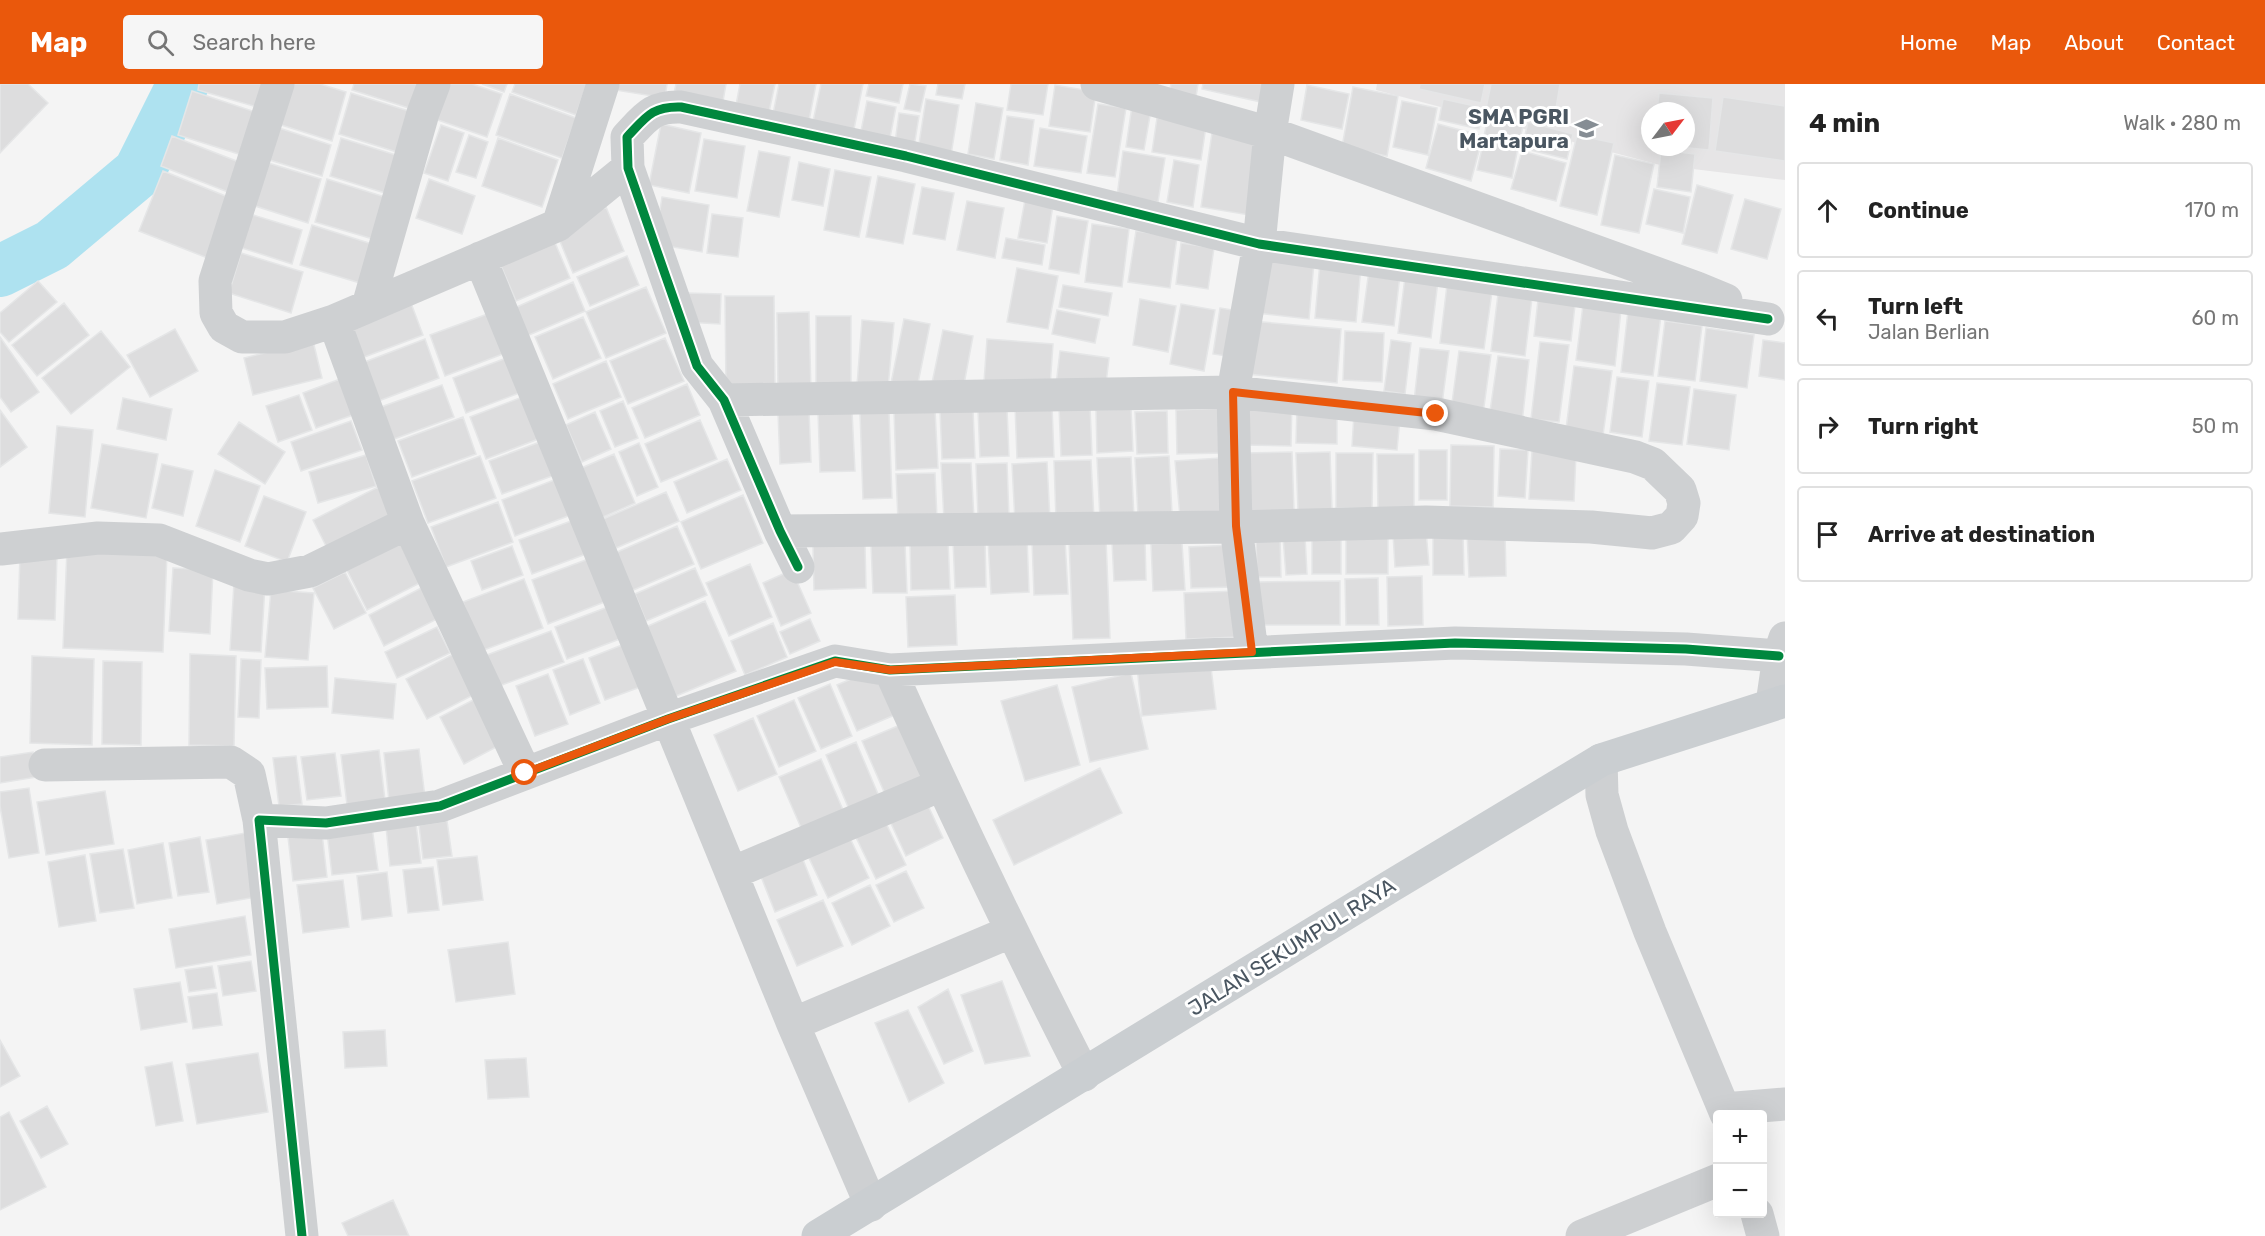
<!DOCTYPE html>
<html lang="en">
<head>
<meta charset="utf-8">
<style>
  :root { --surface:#fff; --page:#f6f6f6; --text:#222; --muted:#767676; --line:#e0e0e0; --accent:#ea580c }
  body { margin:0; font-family:Rubik,sans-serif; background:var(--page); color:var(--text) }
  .controls { position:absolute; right:18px; bottom:18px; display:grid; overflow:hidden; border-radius:6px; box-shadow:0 6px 24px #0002 }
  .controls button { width:54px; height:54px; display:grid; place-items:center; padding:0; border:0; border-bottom:2px solid var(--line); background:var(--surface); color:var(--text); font:30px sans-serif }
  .compass { position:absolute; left:1641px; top:18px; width:54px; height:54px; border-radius:50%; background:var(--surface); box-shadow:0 6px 24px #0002; rotate:58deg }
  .stop { position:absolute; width:18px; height:18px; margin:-14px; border:4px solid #ea580c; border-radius:50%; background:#fff }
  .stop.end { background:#ea580c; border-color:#fff; box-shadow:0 2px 6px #0008 }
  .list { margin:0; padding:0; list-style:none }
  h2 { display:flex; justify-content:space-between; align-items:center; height:78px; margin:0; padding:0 24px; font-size:26px }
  h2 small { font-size:20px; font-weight:400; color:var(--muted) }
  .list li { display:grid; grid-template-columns:39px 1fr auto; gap:18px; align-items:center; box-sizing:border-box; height:96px; margin:0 12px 12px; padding:0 12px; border:2px solid var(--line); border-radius:6px }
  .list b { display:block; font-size:22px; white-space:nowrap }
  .list p { margin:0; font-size:20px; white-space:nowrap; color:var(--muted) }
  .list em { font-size:20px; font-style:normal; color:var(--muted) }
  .icon { flex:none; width:33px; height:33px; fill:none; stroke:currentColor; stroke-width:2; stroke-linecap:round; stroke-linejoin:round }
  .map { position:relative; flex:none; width:1785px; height:1152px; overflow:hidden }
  header { display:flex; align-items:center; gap:36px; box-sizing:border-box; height:84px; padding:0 30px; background:var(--accent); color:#fff }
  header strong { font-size:28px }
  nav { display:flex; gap:33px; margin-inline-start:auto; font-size:21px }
  .search { width:420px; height:54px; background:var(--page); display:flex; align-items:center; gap:15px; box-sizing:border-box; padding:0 21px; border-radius:6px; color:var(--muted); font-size:22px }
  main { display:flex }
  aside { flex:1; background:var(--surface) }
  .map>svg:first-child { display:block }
  .education { fill:#e6e5e6; fill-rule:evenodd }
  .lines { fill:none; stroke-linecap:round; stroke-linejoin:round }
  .river { stroke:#aee2f0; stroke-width:52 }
  .building { fill:#ddddde; stroke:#e5e6e7; stroke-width:1.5 }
  .minor { stroke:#ced0d2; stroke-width:33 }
  .major { stroke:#caced1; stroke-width:33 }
  .cycleway-casing { stroke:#fff; stroke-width:13 }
  .cycleway { stroke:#00873e; stroke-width:9 }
  .route { stroke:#ea580c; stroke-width:8 }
  .labels { text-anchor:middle; stroke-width:6; stroke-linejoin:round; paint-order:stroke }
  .poi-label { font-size:21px; font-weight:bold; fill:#4a5661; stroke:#fff; text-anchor:end }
  .street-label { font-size:21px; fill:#4a5661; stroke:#fff }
</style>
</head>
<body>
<header>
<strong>Map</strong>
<div class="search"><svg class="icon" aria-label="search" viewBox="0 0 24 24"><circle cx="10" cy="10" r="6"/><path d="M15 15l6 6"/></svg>Search here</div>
<nav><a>Home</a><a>Map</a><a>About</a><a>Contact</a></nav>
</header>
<main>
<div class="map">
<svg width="1785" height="1152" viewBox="0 0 1785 1152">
  <rect width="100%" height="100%" fill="#f4f4f4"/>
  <path class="education" d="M1377,0H1785V96L1660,81L1376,6ZM1650,27H1686V63H1650Z"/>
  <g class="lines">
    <path class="river" d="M0,187L52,161L139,88L183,0"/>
  </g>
  <path class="building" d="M0,0H28L48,19L0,69Z
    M199,0H267L260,24L198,6Z
    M287,0H320L346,8L332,57L275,39Z
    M354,0H419L412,25L352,6Z
    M447,0H472L502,10L487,53L435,35Z
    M482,0H507L504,8Z
    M515,0H587L576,31L512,8Z
    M616,0H667L665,14L615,6Z
    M676,0H726L722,23L673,14Z
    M740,0H775L769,28L736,21Z
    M779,0H816L807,47L771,40Z
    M821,0H863L852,55L811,47Z
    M869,0H903L899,19L866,12Z
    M910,0L926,2L920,28L904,25Z
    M938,0H965L962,15L936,11Z
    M1011,0H1048L1043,31L1007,26Z
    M1171,0H1198L1195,19L1168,14Z
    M1203,0H1264L1261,18L1202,5Z
    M1420,0H1485L1481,19L1419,5Z
    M1491,0H1560L1554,37L1486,24Z
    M1055,1L1096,8L1090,48L1049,42Z
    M1307,1L1349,10L1342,45L1301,36Z
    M1353,3L1398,12L1387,72L1342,63Z
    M192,7L258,29L245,72L178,51Z
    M351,9L412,28L400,69L339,50Z
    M1659,9L1713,14L1709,66L1678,63H1686V27H1657Z
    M510,10L576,34L562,74L496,51Z
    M1723,13L1785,22V77L1715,67Z
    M926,15L959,21L951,71L918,66Z
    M1443,15L1484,24L1479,45L1439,36Z
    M867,17L896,23L888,64L859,57Z
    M1402,17L1437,24L1428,71L1393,63Z
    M976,19L1003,24L994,75L968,70Z
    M1098,20L1126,24L1115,93L1087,89Z
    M1132,22L1151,26L1144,66L1126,63Z
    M899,29L919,32L913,69L894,66Z
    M1489,29L1524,37L1519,60L1484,52Z
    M1007,32L1034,36L1028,81L1000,76Z
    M1157,34L1206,42L1201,76L1152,68Z
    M1528,38L1573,50L1567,75L1522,64Z
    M661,40L701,49L689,109L649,101Z
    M1438,40L1483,52L1471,97L1426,84Z
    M441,41L464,49L448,97L424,89Z
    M273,42L331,61L322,92L263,74Z
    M1040,44L1087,52L1081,89L1034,82Z
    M1212,49L1261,57L1249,131L1201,123Z
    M469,51L488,58L476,94L456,88Z
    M1577,51L1614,59L1597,131L1560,122Z
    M172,52L239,78L228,108L161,82Z
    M341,54L396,71L385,109L330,92Z
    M498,54L558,76L542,123L482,102Z
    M704,55L745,62L737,114L695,107Z
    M1484,56L1518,63L1512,94L1477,86Z
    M1661,66L1695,70L1691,108L1657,103Z
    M759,67L790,73L779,133L747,127Z
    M1123,67L1165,74L1158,118L1117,112Z
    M1522,67L1566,79L1556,117L1511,105Z
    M1615,71L1654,80L1639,149L1601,141Z
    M1174,76L1199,81L1193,123L1167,118Z
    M265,78L321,95L308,139L252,121Z
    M799,78L830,85L823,122L792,116Z
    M835,86L871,93L859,153L824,146Z
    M163,87L233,115L210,175L139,147Z
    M878,92L915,100L903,160L866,153Z
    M327,95L385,113L373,155L315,138Z
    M429,95L475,112L462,150L416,134Z
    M1697,101L1733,111L1717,169L1682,160Z
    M922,103L954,109L945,156L913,150Z
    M1654,105L1690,113L1683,149L1646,140Z
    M662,113L709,121L702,168L655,160Z
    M1745,115L1781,125L1767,175L1731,165Z
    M1025,116L1053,121L1047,159L1018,154Z
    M967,117L1004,124L995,174L957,166Z
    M606,123L624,167L573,189L555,145Z
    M250,130L302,146L292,180L239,163Z
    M712,130L743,134L738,173L707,169Z
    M1057,132L1088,137L1079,190L1049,185Z
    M1092,140L1129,145L1122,203L1085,198Z
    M312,141L372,160L360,199L300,181Z
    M1136,147L1177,153L1170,204L1128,198Z
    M553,154L570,194L516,217L499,177Z
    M1006,154L1045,161L1042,181L1002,174Z
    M1181,159L1214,164L1208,205L1176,200Z
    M241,169L303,188L291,229L229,209Z
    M627,172L639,201L590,222L577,193Z
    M1264,172L1314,178L1309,235L1257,229Z
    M1320,178L1361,182L1356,238L1315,234Z
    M1017,184L1058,192L1048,245L1007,238Z
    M1369,186L1400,191L1394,242L1362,238Z
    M1405,193L1438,197L1431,254L1398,249Z
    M38,197L57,218L9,258L0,248V229Z
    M573,198L585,227L522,254L510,226Z
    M1063,201L1112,209L1108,232L1059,223Z
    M1447,201L1492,208L1484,265L1440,259Z
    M646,203L666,249L606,274L586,228Z
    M686,209L721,210L720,240L685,238Z
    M1498,210L1532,214L1525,272L1491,267Z
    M408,211L423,251L359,275L344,235Z
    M725,212H774L775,307H726Z
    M1140,215L1176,222L1168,268L1133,261Z
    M1538,216L1575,221L1571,257L1534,252Z
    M64,219L89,251L37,292L12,261Z
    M1181,220L1215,226L1204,287L1170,280Z
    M1583,221L1621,226L1615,282L1576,276Z
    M1220,224L1239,227L1232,273L1213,270Z
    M1057,226L1100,235L1095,259L1052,250Z
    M1628,227L1661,232L1653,292L1621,288Z
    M493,228L508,268L445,292L430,251Z
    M809,228L811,308H778L777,229Z
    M816,232H851V303H816Z
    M583,233L601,274L553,295L535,253Z
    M904,235L930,240L916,309L890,304Z
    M862,236L894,239L888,304L857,301Z
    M1251,237L1341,245L1337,299L1247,290Z
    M1665,237L1702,242L1695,297L1658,292Z
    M1706,244L1754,251L1747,304L1700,297Z
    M175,245L198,287L150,313L127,271Z
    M943,246L973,252L962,311L931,304Z
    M101,247L130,283L71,330L42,294Z
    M1345,247L1384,249L1382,298L1343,296Z
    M0,253L39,308L11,328L0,313Z
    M665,254L684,297L628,320L610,277Z
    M425,255L439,294L376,318L362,279Z
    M987,255L1053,260L1050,303L984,298Z
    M1391,256L1411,259L1405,310L1384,307Z
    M1763,256L1785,259V296L1759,292Z
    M313,257L322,294L253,311L244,274Z
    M1540,258L1569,261L1559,338L1531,335Z
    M1420,264L1449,267L1442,320L1414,317Z
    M1060,267L1109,274L1105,308L1056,301Z
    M1459,267L1491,271L1483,330L1451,326Z
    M1498,272L1529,276L1522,339L1489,334Z
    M509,273L522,308L466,329L453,294Z
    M606,277L621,313L568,335L553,300Z
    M1574,282L1612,287L1603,351L1566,345Z
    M1617,293L1649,297L1642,353L1610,348Z
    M340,295L353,331L316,344L303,309Z
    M1657,299L1690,303L1682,361L1649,357Z
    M687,300L700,331L645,354L632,324Z
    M442,301L454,333L394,355L381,323Z
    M1694,305L1736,311L1729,366L1687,360Z
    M299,311L312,346L278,358L266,322Z
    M525,312L541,354L486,375L470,333Z
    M123,314L172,325L166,356L117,345Z
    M1242,315L1292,316L1291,362L1241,361Z
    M623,317L638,354L615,363L600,327Z
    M1052,321L1054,373L1017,374L1015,322Z
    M1090,322L1092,371L1061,372L1059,323Z
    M1297,322H1337V360L1296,359Z
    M1223,324L1225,369L1177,370L1176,326Z
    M973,325L975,374L942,375L940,326Z
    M1007,325L1009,372L980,373L978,326Z
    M1131,325L1133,367L1097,369L1096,326Z
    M0,326L27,363L0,383Z
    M809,326L811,378L780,380L778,328Z
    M935,326L938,384L896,386L894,327Z
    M852,327L855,387L820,388L818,328Z
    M1167,327L1168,369L1137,370L1135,328Z
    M595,328L611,365L582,378L566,341Z
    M889,328L892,414L863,415L860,329Z
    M1354,330L1400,334L1397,366L1352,362Z
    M463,333L476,370L412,393L398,357Z
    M700,336L717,375L661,398L645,360Z
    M351,337L362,366L301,387L291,358Z
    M239,338L285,368L265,400L218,370Z
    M57,342L93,346L85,433L49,429Z
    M540,358L552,392L502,410L489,377Z
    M639,359L658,403L637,412L619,368Z
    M102,360L158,370L146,434L91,424Z
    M1451,361L1494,362L1493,423L1450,422Z
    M1500,365L1528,366L1525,414L1498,412Z
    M1419,366H1447V416H1419Z
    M1532,367L1576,370L1574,417L1529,415Z
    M1292,368L1294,427L1242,428L1240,369Z
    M1330,368L1332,426L1298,427L1296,369Z
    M1336,369H1373L1372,424H1336Z
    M614,370L635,419L601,434L579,385Z
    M1377,370H1414V424H1378Z
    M366,371L376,402L318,419L309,388Z
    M480,372L496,414L428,439L412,397Z
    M1169,372L1172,429L1138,431L1135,374Z
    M1131,373L1134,434L1100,435L1097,374Z
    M1220,374L1224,429L1180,433L1175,377Z
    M727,375L741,406L687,429L674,398Z
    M1091,376L1094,435L1056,436L1054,377Z
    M1047,378L1050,436L1015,438L1012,380Z
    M941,379H971L974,435L944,436Z
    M1007,379L1009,433L978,434L976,380Z
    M162,380L193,387L183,432L152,424Z
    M215,386L260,402L240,458L196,442Z
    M935,389L937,435L898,436L896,390Z
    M562,393L576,429L515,452L502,416Z
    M378,403L396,439L331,472L313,436Z
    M666,408L679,437L616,464L603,435Z
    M743,411L763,459L701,485L681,438Z
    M264,412L306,428L287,478L245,462Z
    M498,418L513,458L446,483L431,443Z
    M574,436L586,470L532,490L519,456Z
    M677,442L694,480L631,507L615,469Z
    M1426,447L1429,481L1395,483L1393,450Z
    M1505,447L1506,492L1469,493L1467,448Z
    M1312,448H1341V490H1312Z
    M1433,450H1463L1464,491H1433Z
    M1305,452L1307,490L1286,491L1283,453Z
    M1346,452H1388V490H1346Z
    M1027,453L1029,508L991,510L988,455Z
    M1256,453H1280L1281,493H1257Z
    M1065,455L1068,510L1034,511L1032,457Z
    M1106,455L1110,554L1073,555L1069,456Z
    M948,456L950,505L911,506L910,457Z
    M985,456L986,503L955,504L953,457Z
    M1145,456L1146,496L1114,497L1112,458Z
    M400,459L420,499L367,526L347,486Z
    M1182,459L1185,506L1153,507L1151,460Z
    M905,460L907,509H873L871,461Z
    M865,461L866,504L814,506L813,462Z
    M1233,461L1235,503L1191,504L1189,463Z
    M512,462L523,491L482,506L471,477Z
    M67,465L167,469L163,568L63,564Z
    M20,470L57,471L55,536L18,535Z
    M591,474L607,517L548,540L532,496Z
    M750,480L772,533L729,552L706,499Z
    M173,484L213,486L210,550L169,547Z
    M695,484L707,511L646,537L635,510Z
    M792,486L811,529L781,542L763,499Z
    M345,488L366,529L334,545L313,504Z
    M1422,492L1423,541L1388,542L1387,493Z
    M1378,494L1379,541H1346L1345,495Z
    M524,495L543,544L481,567L463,518Z
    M1340,497V541H1259V498Z
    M234,499L265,501L261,568L230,566Z
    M425,502L441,533L384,562L369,531Z
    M271,506L314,509L308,576L265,573Z
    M1236,507L1238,553L1186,555L1184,509Z
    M955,511L957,561L908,563L906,513Z
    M705,517L736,587L676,612L646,543Z
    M613,521L625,553L567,575L555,543Z
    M810,535L820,557L790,570L780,548Z
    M773,539L787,573L745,591L731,557Z
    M437,543L450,569L397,594L385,568Z
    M551,547L564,578L499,602L487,571Z
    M627,559L643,602L605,616L589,574Z
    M457,568L479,608L427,635L406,595Z
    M190,570L236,572L234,662L189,661Z
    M32,572L94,575L92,661L30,659Z
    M241,575L261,576L259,634L238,633Z
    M583,575L600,619L570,631L553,586Z
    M1210,575L1216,625L1142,632L1137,582Z
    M103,577L142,578L141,661L102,660Z
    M327,582L328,623L267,625L265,584Z
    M877,584L897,630L857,647L837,601Z
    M1131,589L1148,665L1090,678L1072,603Z
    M548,590L568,640L535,652L516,602Z
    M335,594L396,600L393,635L332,629Z
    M830,600L852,652L821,665L798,614Z
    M1057,601L1080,681L1025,697L1001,617Z
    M479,613L504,659L464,680L440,633Z
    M794,616L816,667L779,683L757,632Z
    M753,634L777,690L738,707L714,651Z
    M900,641L925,700L888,717L862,657Z
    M856,658L881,717L851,730L826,671Z
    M419,665L425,713L389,717L384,669Z
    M379,666L385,716L347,721L341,671Z
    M33,668L37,693L0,699V673Z
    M335,669L341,712L307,716L301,673Z
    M296,672L302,720L279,722L273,674Z
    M821,675L844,728L802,746L779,693Z
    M1100,684L1122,729L1014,781L993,736Z
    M29,704L39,769L9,774L0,722V708Z
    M105,707L114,760L46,771L37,718Z
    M926,717L943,754L906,772L889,735Z
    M883,733L906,781L876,795L853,747Z
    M447,737L452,772L423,775L419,741Z
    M416,740L421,779L390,782L386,743Z
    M372,743L378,786L332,791L327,748Z
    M245,749L256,813L217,820L206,756Z
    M322,749L327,793L293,797L288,753Z
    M849,752L869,794L828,814L808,772Z
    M200,753L209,808L178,812L169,759Z
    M163,759L172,814L137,820L128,766Z
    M123,765L134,824L100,829L90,770Z
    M800,768L817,811L775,828L758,785Z
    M85,771L96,837L59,843L48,778Z
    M477,772L483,816L443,821L437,776Z
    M433,783L439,826L408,829L403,786Z
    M906,787L924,824L894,838L876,801Z
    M387,788L392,832L362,836L357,792Z
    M343,796L349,843L303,849L297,801Z
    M870,801L890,842L852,861L832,819Z
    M823,816L843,862L797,882L777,836Z
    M245,832L251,871L176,884L169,845Z
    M508,858L515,910L456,918L448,866Z
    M251,877L256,907L223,912L218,882Z
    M212,882L216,904L189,908L185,886Z
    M1002,897L1030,972L985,980L961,911Z
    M180,898L187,938L141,946L134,905Z
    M948,905L973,967L944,980L918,923Z
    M217,909L222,941L193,945L188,913Z
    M908,926L944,999L909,1018L875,939Z
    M385,946L387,982L345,984L343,948Z
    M0,956L20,992L0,1003Z
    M258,969L268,1028L197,1040L186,980Z
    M526,974L529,1013L488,1015L485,976Z
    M172,978L183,1037L156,1042L145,983Z
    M47,1022L68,1060L41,1074L20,1037Z
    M9,1028L46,1103L0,1126V1033Z
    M393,1116L409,1152H348L342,1139Z"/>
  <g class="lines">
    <path class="minor" d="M278,0L215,197L216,229L224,243L242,253H285L334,237L558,141L628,84
      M1097,0L1270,49L1697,204L1726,216
      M558,141L603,0
      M480,174L793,940L871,1121
      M368,222L423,29L434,0
      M334,237L408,439L525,689
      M724,316L1233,308L1436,330L1635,373L1653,380L1680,406L1684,419L1682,432L1671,444L1652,449L1591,443L1426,438L1236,443L780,447
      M1,465L98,454L159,456L249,491L268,495L310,487L408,439
      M798,483L780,447L724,316L697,282L628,84L627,53C646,33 652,22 681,23L906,72L1259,160L1768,235
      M1252,568L1236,443L1233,308L1259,160L1270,49L1278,0
      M890,586C951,723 1016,858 1084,991
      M1772,620L1779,572L1785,554
      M1601,676L1602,711L1612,747L1650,848L1726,1030
      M45,681L231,678L249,690L259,736
      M732,789L941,701
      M793,940L1010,848
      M1724,1025L1785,1020
      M1757,1130L1763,1152
      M302,1152L259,736L326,739L440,722L668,635L835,577L890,586L1455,559L1686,565L1779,572
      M1582,1152L1718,1096"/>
    <path class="major" d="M818,1152L1391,802L1601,676L1785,617"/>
    <defs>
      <path id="cycleway" d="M798,483L780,447L724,316L697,282L628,84L627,53C646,33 652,22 681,23L906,72L1259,160L1768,235
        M302,1152L259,736L326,739L440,722L668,635L835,577L890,586L1455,559L1686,565L1779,572"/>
    </defs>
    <use href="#cycleway" class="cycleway-casing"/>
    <use href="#cycleway" class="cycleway"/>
  </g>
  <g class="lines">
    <path class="route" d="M525,689L668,635L835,578L890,586L1252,568L1236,442L1233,308L1436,330"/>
  </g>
  <defs>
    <symbol id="school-bare" viewBox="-9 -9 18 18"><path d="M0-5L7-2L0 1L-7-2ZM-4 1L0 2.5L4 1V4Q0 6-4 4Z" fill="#868d94" stroke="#fff" stroke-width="2.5" paint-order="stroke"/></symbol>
  </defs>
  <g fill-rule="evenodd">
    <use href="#school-bare" x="1570" y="28" width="33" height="33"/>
  </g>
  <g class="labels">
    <g class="poi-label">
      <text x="1569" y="40">SMA PGRI<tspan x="1569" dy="24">Martapura</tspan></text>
    </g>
    <g class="street-label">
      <text transform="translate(1292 863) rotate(-32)" y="7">JALAN SEKUMPUL RAYA</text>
    </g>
  </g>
</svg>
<div class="controls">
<button>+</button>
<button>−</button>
</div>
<svg class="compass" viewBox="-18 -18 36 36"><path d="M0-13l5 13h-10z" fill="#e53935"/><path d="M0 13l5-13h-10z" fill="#767676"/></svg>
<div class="stop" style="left:525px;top:689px"></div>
<div class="stop end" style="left:1436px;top:330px"></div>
</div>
<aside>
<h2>4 min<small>Walk · 280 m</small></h2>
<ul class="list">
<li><svg class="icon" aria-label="ahead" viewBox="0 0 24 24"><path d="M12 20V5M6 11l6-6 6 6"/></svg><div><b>Continue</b></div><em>170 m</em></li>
<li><svg class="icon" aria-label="left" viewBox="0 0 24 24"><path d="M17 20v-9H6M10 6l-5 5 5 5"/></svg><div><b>Turn left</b><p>Jalan Berlian</p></div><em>60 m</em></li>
<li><svg class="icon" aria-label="right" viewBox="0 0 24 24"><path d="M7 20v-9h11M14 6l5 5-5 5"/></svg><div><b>Turn right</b></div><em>50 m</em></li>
<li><svg class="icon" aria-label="arrive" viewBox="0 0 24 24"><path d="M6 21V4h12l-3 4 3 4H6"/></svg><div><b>Arrive at destination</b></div></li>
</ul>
</aside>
</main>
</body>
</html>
